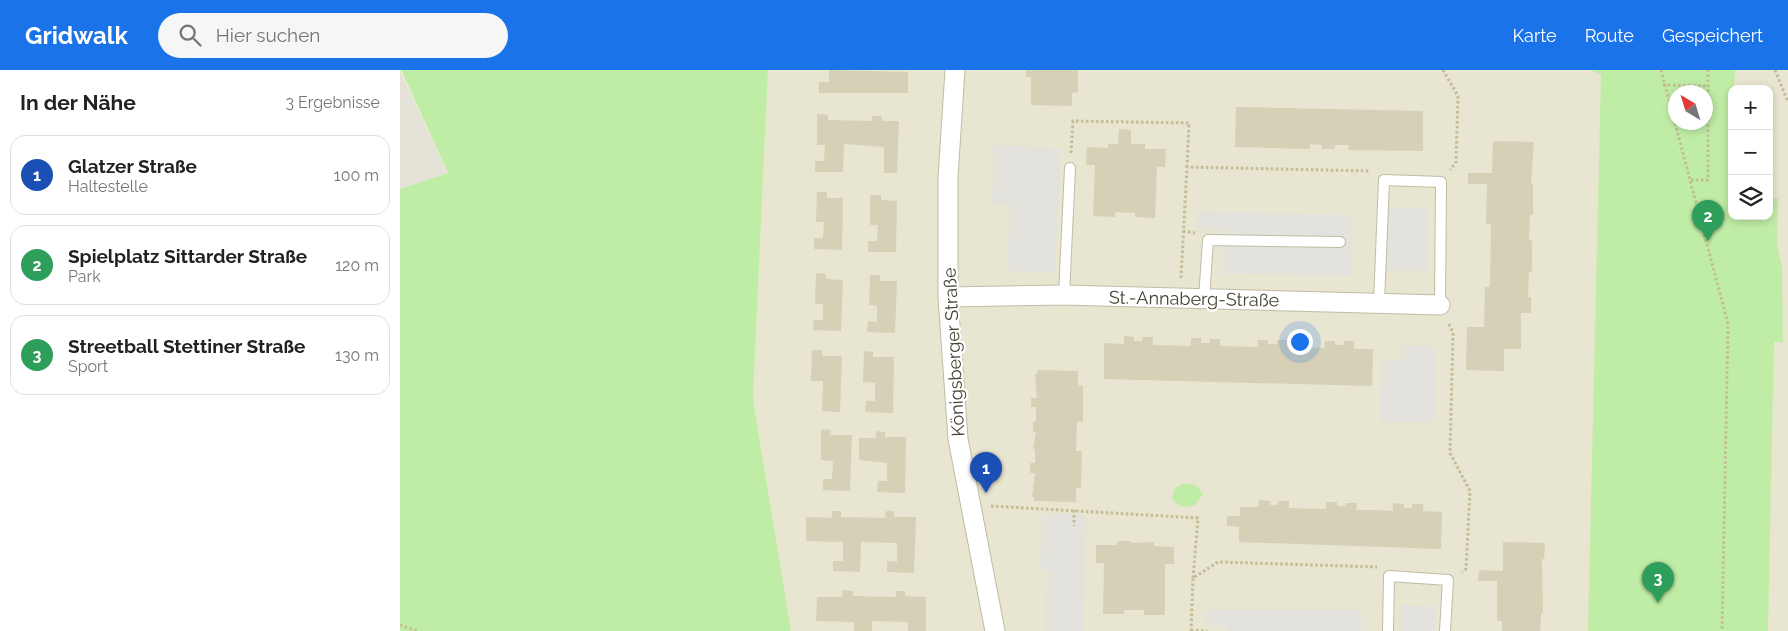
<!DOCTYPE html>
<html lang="de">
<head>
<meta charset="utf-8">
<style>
  :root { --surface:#fff; --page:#f6f6f6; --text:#222; --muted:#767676; --line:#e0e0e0; --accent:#1a73e8 }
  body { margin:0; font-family:Raleway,sans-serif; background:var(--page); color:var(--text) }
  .controls { position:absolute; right:15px; top:15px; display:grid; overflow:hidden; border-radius:10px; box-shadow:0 2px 8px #0003 }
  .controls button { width:45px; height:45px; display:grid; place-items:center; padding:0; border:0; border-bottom:1px solid var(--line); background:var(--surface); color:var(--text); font:25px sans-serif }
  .compass { position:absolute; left:1268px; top:15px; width:45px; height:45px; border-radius:50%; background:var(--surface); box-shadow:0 2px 8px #0003; rotate:322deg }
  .you { position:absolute; left:899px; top:271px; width:18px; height:18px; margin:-12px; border:4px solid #fff; border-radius:50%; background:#1a73e8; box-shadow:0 0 0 8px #1a73e833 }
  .badge { display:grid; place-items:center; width:32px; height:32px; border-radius:50%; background:var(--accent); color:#fff; font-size:16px; font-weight:700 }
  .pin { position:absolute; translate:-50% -41px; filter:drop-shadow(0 1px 2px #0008) }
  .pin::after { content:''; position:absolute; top:26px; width:18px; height:15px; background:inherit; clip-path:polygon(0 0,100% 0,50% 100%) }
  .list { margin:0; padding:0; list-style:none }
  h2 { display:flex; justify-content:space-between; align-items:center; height:65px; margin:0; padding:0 20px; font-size:21px }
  h2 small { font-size:16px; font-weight:400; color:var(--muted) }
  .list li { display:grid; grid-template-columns:32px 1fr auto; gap:15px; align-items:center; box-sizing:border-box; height:80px; margin:0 10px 10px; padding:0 10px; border:1px solid var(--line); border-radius:15px }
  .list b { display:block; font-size:19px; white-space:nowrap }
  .list p { margin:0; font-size:16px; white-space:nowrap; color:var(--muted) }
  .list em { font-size:16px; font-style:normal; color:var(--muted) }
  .icon { flex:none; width:28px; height:28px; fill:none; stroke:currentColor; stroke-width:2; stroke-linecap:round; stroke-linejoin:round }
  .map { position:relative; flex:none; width:1388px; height:561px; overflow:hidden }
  header { display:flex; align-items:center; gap:30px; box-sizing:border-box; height:70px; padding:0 25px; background:var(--accent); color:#fff }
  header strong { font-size:24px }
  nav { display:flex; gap:28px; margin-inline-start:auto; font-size:18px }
  .search { width:350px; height:45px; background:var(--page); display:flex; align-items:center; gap:12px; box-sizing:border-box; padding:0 18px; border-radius:28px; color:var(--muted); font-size:19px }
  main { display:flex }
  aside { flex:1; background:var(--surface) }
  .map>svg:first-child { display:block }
  .residential { fill:#e8e5d0; fill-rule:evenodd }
  .industrial { fill:#e5e2d8 }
  .green { fill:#c0eda6; fill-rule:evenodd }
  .parking { fill:#e3e2dc }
  .building { fill:#d6d0b7 }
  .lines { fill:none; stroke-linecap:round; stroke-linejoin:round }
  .service-casing { stroke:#c0bca4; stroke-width:12 }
  .minor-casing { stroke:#c0bca4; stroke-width:21 }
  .path { stroke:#c3bc94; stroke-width:3; stroke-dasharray:2.5 2.5; stroke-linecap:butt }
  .service { stroke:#fff; stroke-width:10 }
  .minor { stroke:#fff; stroke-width:19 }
  .labels { text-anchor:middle; stroke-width:4.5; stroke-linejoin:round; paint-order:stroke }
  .street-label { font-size:18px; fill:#464232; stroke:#fff }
</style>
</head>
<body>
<header>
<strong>Gridwalk</strong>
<div class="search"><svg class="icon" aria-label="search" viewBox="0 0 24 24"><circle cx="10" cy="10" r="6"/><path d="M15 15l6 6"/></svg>Hier suchen</div>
<nav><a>Karte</a><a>Route</a><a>Gespeichert</a></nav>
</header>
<main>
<aside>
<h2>In der Nähe<small>3 Ergebnisse</small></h2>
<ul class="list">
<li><span class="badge" style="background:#1a4fb4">1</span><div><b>Glatzer Straße</b><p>Haltestelle</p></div><em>100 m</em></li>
<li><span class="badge" style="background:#2e9e5b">2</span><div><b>Spielplatz Sittarder Straße</b><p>Park</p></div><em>120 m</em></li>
<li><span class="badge" style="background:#2e9e5b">3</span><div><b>Streetball Stettiner Straße</b><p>Sport</p></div><em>130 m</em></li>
</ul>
</aside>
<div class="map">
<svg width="1388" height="561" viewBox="0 0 1388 561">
  <rect width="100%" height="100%" fill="#f4f2e3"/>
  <path class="residential" d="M368,0H1388V561H391L353,329ZM1332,19H1369V146H1332ZM1276,22H1306V52H1276Z"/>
  <path class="industrial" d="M0,0L48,104L0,119Z"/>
  <path class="green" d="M1,0H368L353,329L391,561H0V119L48,103Z
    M1191,0H1335L1334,19H1332V146H1369V128H1378L1377,175L1382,197L1383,272H1374L1368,561H1188L1201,5ZM1306,22V52H1276V22Z
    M784,413L796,415L803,424L795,435C785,438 779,438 772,428L775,418Z"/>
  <path class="parking" d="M594,75L661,78L655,203L607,201L610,135H592Z
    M988,138H1028L1027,201H987Z
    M798,141L953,145L952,206L822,204L823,160L797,159Z
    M1002,276H1036L1035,352H980L981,290H1001Z
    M642,444L686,445L684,561H645L647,500H640Z
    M1000,535L1036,536V561H999Z
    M805,540H962V561H828V556H805Z"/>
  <path class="building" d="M429,0L508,2V23H419V12H429Z
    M626,0H678V22L672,23V36L631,35V7H626Z
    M836,37L1023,41V81L948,80L949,75H935V79H922V75L910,74V79L835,77Z
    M417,44L428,45V50L472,51V46H482V51H499L497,103H484V77L444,74L443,102H415V91H424L425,75H417Z
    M719,59L731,60V74H745V79H766L765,97H757L755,148L735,147V143L715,142V147L693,146L695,95H686L687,77L708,78V74H718Z
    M1093,71L1134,72L1131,114H1133V145H1130L1129,170L1132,171V202L1129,201L1128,227H1131V243H1121V279H1104V301L1066,300L1067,257H1084L1085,217H1090L1091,154H1086L1087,114H1068V103H1092Z
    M417,122H427V128H443L442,180L414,179V168H423L424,152H416Z
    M470,125H481V130L497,131L496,182H468V171H477L478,155H470Z
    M416,203L426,204V209L443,210L441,261L413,260L414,250H423V234H415Z
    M470,205H480V211H497L495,263L467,262L468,251L477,252V236L469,235Z
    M724,266L734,267V271H742L743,267H753V275L791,276V268H801V273H810V269H820V276L858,277V270H868V274H877V270H887V277L925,278V271H935V275H943L944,271H954V279H973L972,316L704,309V273L724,274Z
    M412,280H422V286H442L440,342L422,341L423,311H411Z
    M464,281L473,282V287H494L493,343L465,342L466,331H475V313L463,312Z
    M637,300L678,301V315L683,316V352H677L676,381H682L681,418H676V432L634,431V427H632L635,403H630V393H635V379H633L636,362H633V351L636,352V337H631V328H637L635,304H637Z
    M421,359L431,360L430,365H452L450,421L423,420V409H432L433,391L421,390Z
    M476,361L485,362V367H506L505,423L477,422L478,411H487V393L459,390V368H476Z
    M859,430L870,431V435H878V431H889V438L926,439V432H937V436H945L946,433H957L956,440H975L993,441V433L1004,434V438H1012V434H1023V441L1042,442L1041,479L839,472V457L827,456V446H840V437H858Z
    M432,441H441V447L485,448L486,441H494V447H516L514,503L487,502V491L497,492V473L461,472L460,502L433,501V491H443V472L406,471V447L432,448Z
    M717,471H731V473L754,472V476L774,477V494H765V545H744V540H724V544H703L704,493H696V475H717Z
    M1103,472L1145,473L1144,489H1142L1143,543H1141L1140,561H1102V551H1097V511H1078L1079,500L1103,501Z
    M443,520L453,521V526L496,527V521H505V526L526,527V561H508V552L472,551V561H454V552L416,551L417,527H442Z"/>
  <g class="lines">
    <defs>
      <path id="service" d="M664,225L670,98
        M804,229L808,170L940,172
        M979,233L984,110L1041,112L1040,235
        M988,561L989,506L1048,510L1045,561"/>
      <path id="minor" d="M555,0L548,107V227L558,369L595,561
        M548,227L664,225L1040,235"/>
    </defs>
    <use href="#service" class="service-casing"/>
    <use href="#minor" class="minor-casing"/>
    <path class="path" d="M1043,0L1058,26L1056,92L1050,100
      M1261,0L1328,254L1322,561
      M1375,0L1388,32
      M1263,15L1308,16
      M671,83L673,51L789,53L787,97
      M1291,110H1308V0
      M783,161L795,163
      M781,208L787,97L970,101
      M1049,254L1053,263L1050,383L1070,421L1066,499L1062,502
      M591,436L798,448L793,508
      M674,440V456
      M0,555L18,561
      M791,560L807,561
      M791,561L793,508L818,492L977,497"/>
    <use href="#service" class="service"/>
    <use href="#minor" class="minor"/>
  </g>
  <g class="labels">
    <g class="street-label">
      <text transform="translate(794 229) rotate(1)" y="6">St.-Annaberg-Straße</text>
      <text transform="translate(554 282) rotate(-93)" y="6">Königsberger Straße</text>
    </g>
  </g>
</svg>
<div class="controls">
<button>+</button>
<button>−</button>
<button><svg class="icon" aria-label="layers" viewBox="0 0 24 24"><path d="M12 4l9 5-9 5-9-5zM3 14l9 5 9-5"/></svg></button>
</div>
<svg class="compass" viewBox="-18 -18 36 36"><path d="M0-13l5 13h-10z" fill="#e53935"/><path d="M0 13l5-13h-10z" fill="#767676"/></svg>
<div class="you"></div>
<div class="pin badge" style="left:586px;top:423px;background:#1a4fb4">1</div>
<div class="pin badge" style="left:1308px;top:171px;background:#2e9e5b">2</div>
<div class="pin badge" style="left:1258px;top:533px;background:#2e9e5b">3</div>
</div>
</main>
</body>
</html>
